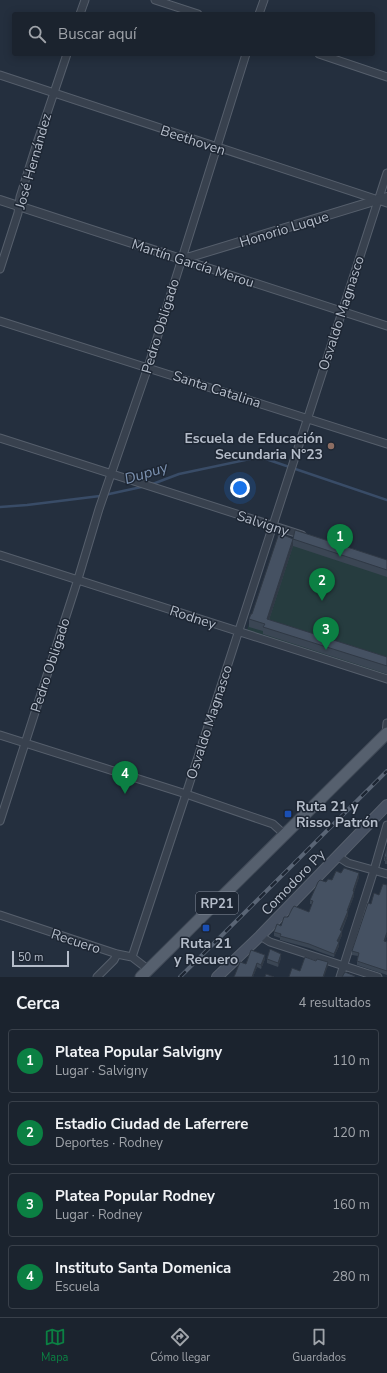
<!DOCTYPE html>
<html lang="es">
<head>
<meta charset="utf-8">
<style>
  :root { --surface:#1b232e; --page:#242b36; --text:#f1f3f6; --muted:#a0a4aa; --line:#39404a; --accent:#0b8043 }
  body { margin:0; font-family:"Nunito Sans",sans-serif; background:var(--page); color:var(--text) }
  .scale { position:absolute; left:12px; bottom:10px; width:57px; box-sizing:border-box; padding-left:4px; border:2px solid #b4bcc9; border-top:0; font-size:11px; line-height:14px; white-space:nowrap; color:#b4bcc9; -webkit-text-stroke:3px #1d2633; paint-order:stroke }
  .you { position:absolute; left:240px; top:488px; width:14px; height:14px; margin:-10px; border:3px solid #fff; border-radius:50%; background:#1a73e8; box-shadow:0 0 0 6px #1a73e833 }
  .badge { display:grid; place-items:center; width:26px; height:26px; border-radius:50%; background:var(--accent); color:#fff; font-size:13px; font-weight:700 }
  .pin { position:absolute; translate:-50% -33px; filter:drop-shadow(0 1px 2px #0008) }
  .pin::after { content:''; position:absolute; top:21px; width:14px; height:12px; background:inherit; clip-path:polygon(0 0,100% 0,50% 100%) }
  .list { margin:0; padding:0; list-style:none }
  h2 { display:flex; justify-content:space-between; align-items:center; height:52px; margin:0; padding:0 16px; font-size:17px }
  h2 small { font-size:13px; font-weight:400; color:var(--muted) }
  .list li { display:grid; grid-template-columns:26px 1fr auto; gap:12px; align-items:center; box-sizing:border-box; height:64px; margin:0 8px 8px; padding:0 8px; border:1px solid var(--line); border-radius:4px }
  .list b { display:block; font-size:15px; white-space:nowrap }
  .list p { margin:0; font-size:13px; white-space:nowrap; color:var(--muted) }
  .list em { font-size:13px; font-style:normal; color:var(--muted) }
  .icon { flex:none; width:22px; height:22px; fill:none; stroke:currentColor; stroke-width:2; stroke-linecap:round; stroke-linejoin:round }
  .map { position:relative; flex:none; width:387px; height:977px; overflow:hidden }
  .search { position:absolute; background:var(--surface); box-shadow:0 2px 10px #0003; left:12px; right:12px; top:12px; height:44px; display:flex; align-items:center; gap:10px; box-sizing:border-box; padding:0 14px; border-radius:4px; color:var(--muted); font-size:15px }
  .sheet { height:340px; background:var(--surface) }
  nav { display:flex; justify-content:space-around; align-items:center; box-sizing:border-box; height:56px; border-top:1px solid var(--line); background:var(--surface); font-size:11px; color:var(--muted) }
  nav a { display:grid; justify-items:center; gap:2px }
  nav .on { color:var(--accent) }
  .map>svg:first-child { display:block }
  .green { fill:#263c3f }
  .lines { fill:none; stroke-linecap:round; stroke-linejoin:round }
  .stream { stroke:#394c67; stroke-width:2.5 }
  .minor-casing { stroke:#565f6c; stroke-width:9 }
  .tertiary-casing { stroke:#565f6c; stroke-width:10 }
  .secondary-casing { stroke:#565f6c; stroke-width:12 }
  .primary-casing { stroke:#414a57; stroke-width:13 }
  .minor { stroke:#38414e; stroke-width:7 }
  .tertiary { stroke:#38414e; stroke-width:8 }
  .secondary { stroke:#465061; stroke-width:10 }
  .primary { stroke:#56606e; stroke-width:11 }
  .rail-casing { stroke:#5a6575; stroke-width:4 }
  .rail { stroke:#1d2633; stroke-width:2.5; stroke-dasharray:8; stroke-linecap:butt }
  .wall { fill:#3b4654 }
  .shaded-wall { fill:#303945 }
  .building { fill:#455162; stroke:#303945 }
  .education-dot { fill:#8d6e63; stroke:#1d2633; stroke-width:1.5 }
  .transit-dot { fill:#1a4fb4; stroke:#1d2633; stroke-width:1.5 }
  .labels { text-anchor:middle; stroke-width:3; stroke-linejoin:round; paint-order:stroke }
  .shield { fill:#1d2633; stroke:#878f9c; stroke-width:1 }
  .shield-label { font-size:13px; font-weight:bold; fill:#b4bcc9 }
  .street-label { font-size:14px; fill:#b4bcc9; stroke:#1d2633 }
  .poi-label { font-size:14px; font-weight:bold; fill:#b4bcc9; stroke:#1d2633; text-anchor:end }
  .water-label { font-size:15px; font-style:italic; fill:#7c92b1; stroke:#1d2633 }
</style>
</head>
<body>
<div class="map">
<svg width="387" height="977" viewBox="0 0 387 977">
  <rect width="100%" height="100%" fill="#242f3e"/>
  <path class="green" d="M278,536L387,572V677L247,630Z"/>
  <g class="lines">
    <path class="stream" d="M150,485L179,474L260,457L387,500
      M0,507L27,505L100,496L146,486"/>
    <defs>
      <path id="minor" d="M155,0L198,14
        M80,14L85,0
        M259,14L264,0
        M319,54L387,77
        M0,75L387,203
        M181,259L387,326
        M0,269L18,213L20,197L36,146L67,54
        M0,321L387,444
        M0,438L302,535
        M0,555L387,679
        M386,734L387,723
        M0,735L186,794L273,824L285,835
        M0,821L78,579L99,509L148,367L246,54
        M337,856L348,863L387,874
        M0,915L117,954L132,957L149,970
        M260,936L270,942L378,977
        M132,957L186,794L387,173
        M97,977L114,960L117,954
        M340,977L374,870L387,825"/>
      <path id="tertiary" d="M0,200L181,259L190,257L387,197"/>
      <path id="secondary" d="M217,977L260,936L387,805"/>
      <path id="primary" d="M141,977L387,733"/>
    </defs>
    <use href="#minor" class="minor-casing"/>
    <use href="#tertiary" class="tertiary-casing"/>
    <use href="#secondary" class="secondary-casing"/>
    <use href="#primary" class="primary-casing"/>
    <use href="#minor" class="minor"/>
    <use href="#tertiary" class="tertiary"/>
    <use href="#secondary" class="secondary"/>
    <use href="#primary" class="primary"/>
    <defs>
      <path id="rail" d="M180,977L387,771"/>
    </defs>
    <use href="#rail" class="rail-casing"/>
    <use href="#rail" class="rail"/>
  </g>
  <path class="wall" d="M293,539L387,560V577L293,546L269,620L387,657V674L263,634V631L249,627V619Z
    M387,847V864H385V861H384V857Z
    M341,873L359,877L354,892V896L348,911V915L342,931V935L339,942V946L334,957L309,948L280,940V938L274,936V932L288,917L309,912L312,904H310V900L326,882L332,880Z
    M387,885V935L385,941L387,942V975L357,965V961L358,956L352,955V951L371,904L379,895Z
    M281,958L278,967L267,963V959Z
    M265,959L261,969L257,967L253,977H234L246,964Z"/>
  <path class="shaded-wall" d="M293,539V546L267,626V619Z
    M359,873V877L353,895V891Z
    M354,892V896L348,911V915L340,934V930Z
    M342,931V935L339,942V946L334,957V954L337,941Z
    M387,932V935L384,945V941Z
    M281,954V958L278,967V963Z
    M265,955V959L261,969V965Z
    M328,962V966L324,977H323Z
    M257,963V967L253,977H252Z"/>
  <path class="building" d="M295,530L387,560V570L293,539Z
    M279,533L293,539L267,619L387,657V666L263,627L265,624L249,619L251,614H252Z
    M387,847V860H385L386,857H384Z
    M344,868L359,873L353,891L354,892L347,911H348L340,930L342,931L337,941L339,942L334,954L309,944L280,936L281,934L274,932L277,924L281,926L284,917H288L292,909L294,906L309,912L313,901L310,900L318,882L320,880L326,882L328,879L332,880L336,871L341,873Z
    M383,884L387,885V932L384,941L387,942V971L357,961L359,953L352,951L368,903L371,904L374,893L379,895Z
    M270,949L281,954L278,963L267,959Z
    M251,950L265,955L261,965L257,963L252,977H234L240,962L246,964Z
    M305,957L316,961L317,959L328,962L323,977H289L292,968L300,971Z
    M345,972L355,976L354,977H342Z
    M266,974L274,977H265Z"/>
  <circle class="education-dot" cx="331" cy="446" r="4"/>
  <g class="transit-dot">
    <rect x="284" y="810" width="8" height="8" rx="2"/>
    <rect x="202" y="924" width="8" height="8" rx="2"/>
  </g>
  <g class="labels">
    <rect class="shield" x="196" y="892" width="42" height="22" rx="3"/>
    <g class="shield-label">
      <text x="217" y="908">RP21</text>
    </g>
    <g class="street-label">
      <text transform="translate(193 140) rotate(18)" y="5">Beethoven</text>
      <text transform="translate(33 161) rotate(-74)" y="5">José Hernández</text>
      <text transform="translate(284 229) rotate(-17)" y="5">Honorio Luque</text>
      <text transform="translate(193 263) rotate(18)" y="5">Martín García Merou</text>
      <text transform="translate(341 313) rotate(-72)" y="5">Osvaldo Magnasco</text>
      <text transform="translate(160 326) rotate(-73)" y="5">Pedro Obligado</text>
      <text transform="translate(217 389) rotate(18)" y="5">Santa Catalina</text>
      <text transform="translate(263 523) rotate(18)" y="5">Salvigny</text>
      <text transform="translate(193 617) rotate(18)" y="5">Rodney</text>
      <text transform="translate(50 665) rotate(-72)" y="5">Pedro Obligado</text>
      <text transform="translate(209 722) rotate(-72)" y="5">Osvaldo Magnasco</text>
      <text transform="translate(293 882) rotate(-46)" y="5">Comodoro Py</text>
      <text transform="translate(76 941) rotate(18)" y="5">Recuero</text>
    </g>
    <g class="poi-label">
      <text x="323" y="443">Escuela de Educación<tspan x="323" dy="16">Secundaria Nº23</tspan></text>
      <text x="296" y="811" text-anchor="start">Ruta 21 y<tspan x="296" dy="16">Risso Patrón</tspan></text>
      <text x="206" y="948" text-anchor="middle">Ruta 21<tspan x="206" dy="16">y Recuero</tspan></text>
    </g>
    <g class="water-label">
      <text transform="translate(146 473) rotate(-17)" y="5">Dupuy</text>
    </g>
  </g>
</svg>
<div class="scale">50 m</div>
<div class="you"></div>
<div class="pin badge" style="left:340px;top:557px">1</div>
<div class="pin badge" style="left:322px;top:601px">2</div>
<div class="pin badge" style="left:326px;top:650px">3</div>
<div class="pin badge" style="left:125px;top:794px">4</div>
<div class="search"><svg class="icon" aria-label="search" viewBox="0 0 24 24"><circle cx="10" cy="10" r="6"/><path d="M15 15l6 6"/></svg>Buscar aquí</div>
</div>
<section class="sheet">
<h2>Cerca<small>4 resultados</small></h2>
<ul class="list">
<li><span class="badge">1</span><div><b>Platea Popular Salvigny</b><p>Lugar · Salvigny</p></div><em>110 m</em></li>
<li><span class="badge">2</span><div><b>Estadio Ciudad de Laferrere</b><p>Deportes · Rodney</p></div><em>120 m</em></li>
<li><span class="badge">3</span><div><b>Platea Popular Rodney</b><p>Lugar · Rodney</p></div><em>160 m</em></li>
<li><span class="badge">4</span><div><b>Instituto Santa Domenica</b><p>Escuela</p></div><em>280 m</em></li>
</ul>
</section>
<nav>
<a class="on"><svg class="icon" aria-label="map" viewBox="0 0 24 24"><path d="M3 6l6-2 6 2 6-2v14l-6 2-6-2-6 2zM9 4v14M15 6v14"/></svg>Mapa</a>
<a><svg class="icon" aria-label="directions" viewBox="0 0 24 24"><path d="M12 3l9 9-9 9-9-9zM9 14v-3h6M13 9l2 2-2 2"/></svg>Cómo llegar</a>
<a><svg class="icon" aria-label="saved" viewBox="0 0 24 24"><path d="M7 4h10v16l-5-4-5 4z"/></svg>Guardados</a>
</nav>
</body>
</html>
